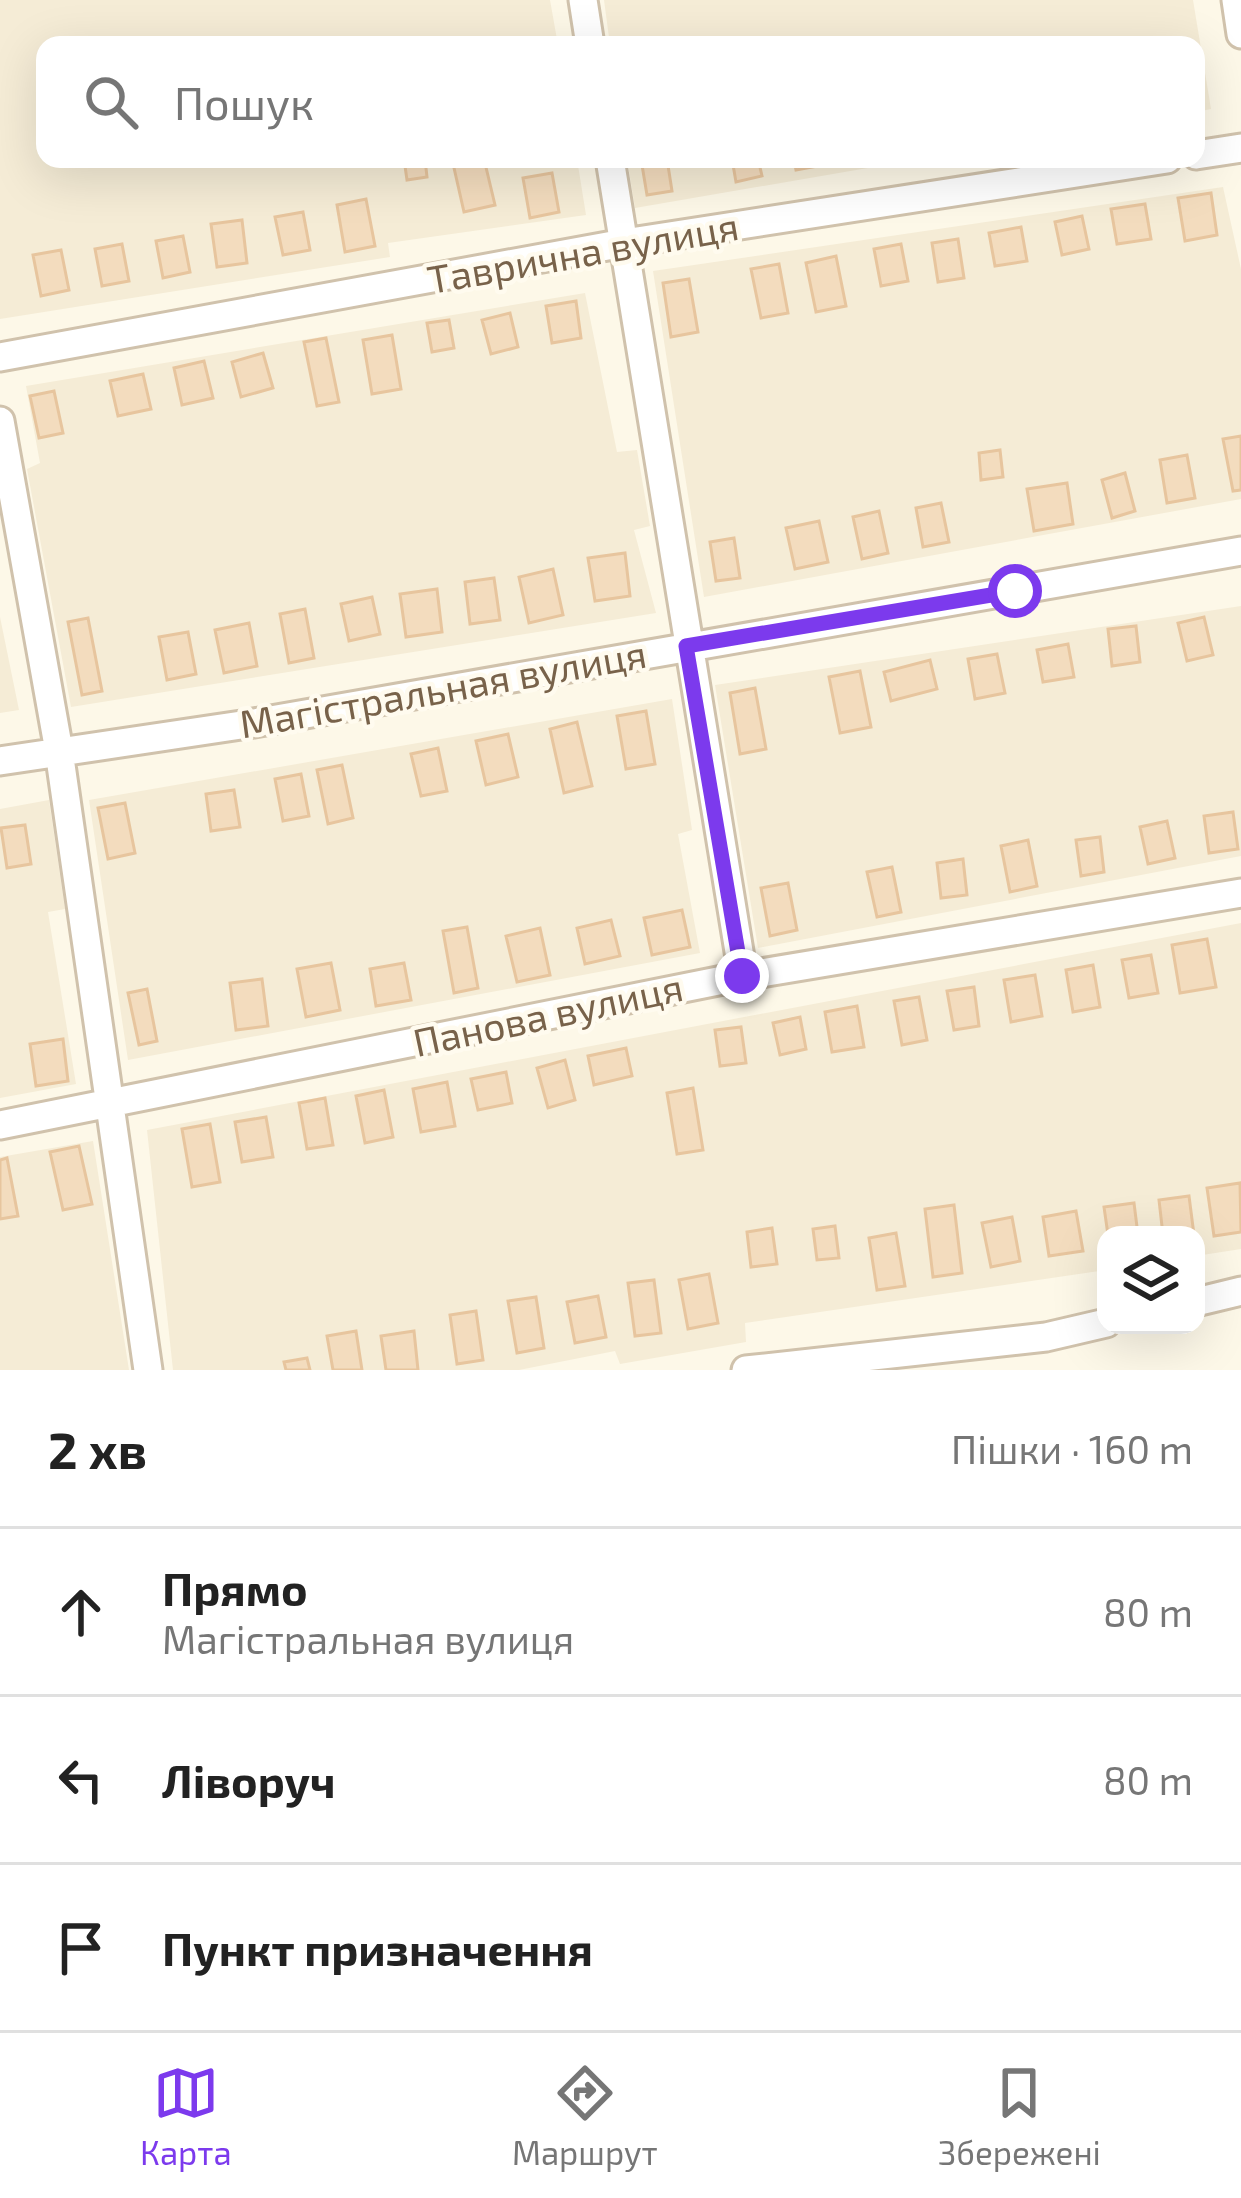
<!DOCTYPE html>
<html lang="uk">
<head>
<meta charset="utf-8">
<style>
  :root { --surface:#fff; --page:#f2f2f2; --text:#222; --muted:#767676; --line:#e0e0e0; --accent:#7c3aed }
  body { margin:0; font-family:"Exo 2",sans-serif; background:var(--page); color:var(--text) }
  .controls { position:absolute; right:36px; bottom:36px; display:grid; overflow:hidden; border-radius:24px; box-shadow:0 12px 48px #0002 }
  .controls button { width:108px; height:108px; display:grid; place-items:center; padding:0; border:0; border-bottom:3px solid var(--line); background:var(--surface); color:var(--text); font:60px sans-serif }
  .stop { position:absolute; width:36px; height:36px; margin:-27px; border:9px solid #7c3aed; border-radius:50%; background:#fff }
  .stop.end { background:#7c3aed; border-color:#fff; box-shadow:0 3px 12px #0008 }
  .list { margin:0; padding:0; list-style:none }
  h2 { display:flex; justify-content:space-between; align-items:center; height:156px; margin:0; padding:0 48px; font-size:51px }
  h2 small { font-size:39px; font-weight:400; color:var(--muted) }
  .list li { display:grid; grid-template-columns:78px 1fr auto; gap:36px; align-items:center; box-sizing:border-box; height:168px; padding:0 48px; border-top:3px solid var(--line) }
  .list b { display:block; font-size:45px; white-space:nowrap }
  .list p { margin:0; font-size:39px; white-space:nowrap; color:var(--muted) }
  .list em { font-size:39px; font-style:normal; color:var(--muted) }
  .icon { flex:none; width:66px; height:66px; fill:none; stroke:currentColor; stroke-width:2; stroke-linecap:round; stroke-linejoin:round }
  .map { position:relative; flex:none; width:1241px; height:1370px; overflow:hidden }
  .search { position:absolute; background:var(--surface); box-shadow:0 12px 48px #0002; left:36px; right:36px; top:36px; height:132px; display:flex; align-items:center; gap:30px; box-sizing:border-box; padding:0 42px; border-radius:24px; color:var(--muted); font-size:45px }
  .sheet { height:660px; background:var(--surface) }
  nav { display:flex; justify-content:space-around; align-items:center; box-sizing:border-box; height:168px; border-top:3px solid var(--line); background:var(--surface); font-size:33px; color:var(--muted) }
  nav a { display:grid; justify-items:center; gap:6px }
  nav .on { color:var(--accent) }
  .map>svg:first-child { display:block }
  .residential { fill:#f5ecd6 }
  .building { fill:#f3dcbe; stroke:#e7c59e; stroke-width:3 }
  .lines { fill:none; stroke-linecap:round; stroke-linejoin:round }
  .minor-casing { stroke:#d0c2ac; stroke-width:33 }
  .minor { stroke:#fff; stroke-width:27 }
  .route { stroke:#7c3aed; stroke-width:15 }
  .labels { text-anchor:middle; stroke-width:9; stroke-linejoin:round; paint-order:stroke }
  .street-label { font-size:39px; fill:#78624a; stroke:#fffbef }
</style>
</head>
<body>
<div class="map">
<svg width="1241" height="1370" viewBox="0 0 1241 1370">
  <rect width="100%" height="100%" fill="#fdf8e8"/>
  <path class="residential" d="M0,0H550L558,45H45V159H577L586,215L388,243L390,257L0,319Z
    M604,0H1193L1211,109L1196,112V45H610Z
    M627,159H920L635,208Z
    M1223,187L1241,269V499L704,597L653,271Z
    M585,293L617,452L637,450L650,526L634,530L656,613L71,707L27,469L40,463L26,386Z
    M1241,606V856L758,948L715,685Z
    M0,617L19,710L0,713Z
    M672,699L692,830L678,834L700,953L128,1060L89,800Z
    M49,800L65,909L48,912L76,1084L0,1098V809Z
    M1241,923V1249L1196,1256V1235H1106V1270L745,1323L746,1342L620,1364L615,1351L519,1370H173L147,1130Z
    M93,1141L129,1370H0V1157Z"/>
  <path class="building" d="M404,159H425L427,177L407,180Z
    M452,159H484L495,205L464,212Z
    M641,159H667L672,191L647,195Z
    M732,159H758L762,176L736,182Z
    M794,159H822L823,165L796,170Z
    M552,173L559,212L530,218L523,178Z
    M1211,193L1217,235L1185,241L1178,198Z
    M366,199L375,246L345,252L337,205Z
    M1145,204L1151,239L1117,244L1111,209Z
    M303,212L310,250L283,255L275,217Z
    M1082,216L1089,249L1062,255L1055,222Z
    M242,220L247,263L217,267L211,224Z
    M1021,227L1027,261L995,266L989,233Z
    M183,236L190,272L163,278L156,241Z
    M958,239L964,278L938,282L932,243Z
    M122,244L129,281L102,286L95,249Z
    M901,244L908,281L881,286L874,249Z
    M61,250L69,290L41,296L33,255Z
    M836,256L846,306L816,312L806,263Z
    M779,264L788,313L761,318L751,269Z
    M689,279L698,332L671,337L663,283Z
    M576,301L581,338L552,343L546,306Z
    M510,313L518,347L491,354L482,320Z
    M449,320L454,348L432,352L427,323Z
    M392,335L401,389L372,394L363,340Z
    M326,338L339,402L317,406L304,342Z
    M263,353L273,388L241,397L232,362Z
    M204,361L213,398L182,405L174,368Z
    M143,374L151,409L118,416L110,381Z
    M54,391L63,433L39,438L30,396Z
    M1241,436V490L1233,491L1223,439Z
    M1000,450L1003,477L981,480L979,453Z
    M1187,455L1195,498L1167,503L1160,460Z
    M1125,473L1135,511L1112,518L1102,480Z
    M1067,483L1073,524L1034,531L1027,489Z
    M941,503L949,542L923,547L916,508Z
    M879,511L888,553L862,559L853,517Z
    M819,521L828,562L795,569L786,528Z
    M734,538L740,578L716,581L710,542Z
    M625,553L630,596L595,601L588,558Z
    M553,569L563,615L529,623L519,577Z
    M494,578L500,620L470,624L465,582Z
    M437,589L442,632L406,637L400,594Z
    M372,597L380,634L349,641L341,604Z
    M305,609L314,658L289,663L280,614Z
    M1204,617L1213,655L1187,661L1178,623Z
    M88,618L102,691L82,695L68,622Z
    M249,623L257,666L224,673L215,630Z
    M1136,626L1140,662L1112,666L1108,629Z
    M188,632L196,674L167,680L159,637Z
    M1068,644L1074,677L1043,682L1037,650Z
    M997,654L1005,693L975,699L968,659Z
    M930,660L937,689L891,701L884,672Z
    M860,671L871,727L840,733L829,677Z
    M755,688L766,749L740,754L730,693Z
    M646,711L655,764L626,769L617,716Z
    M577,722L592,786L564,793L550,729Z
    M508,734L518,777L486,785L476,741Z
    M438,748L447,791L421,796L411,754Z
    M342,765L353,818L328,824L317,770Z
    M301,774L309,816L283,821L275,779Z
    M234,790L240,827L211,831L206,794Z
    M125,803L135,853L108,859L98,808Z
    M1233,812L1238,849L1209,853L1204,816Z
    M1167,821L1175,858L1148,864L1140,827Z
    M25,825L31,864L7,868L1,828Z
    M1100,837L1104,872L1081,876L1076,840Z
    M1028,840L1037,886L1010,892L1001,846Z
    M963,859L967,895L941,898L937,863Z
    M892,867L901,912L877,917L867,872Z
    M788,883L797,930L770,936L761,888Z
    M682,910L690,947L652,955L644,918Z
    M611,920L620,956L585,964L577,928Z
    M467,927L478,988L454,993L443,931Z
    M540,928L550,975L517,982L506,936Z
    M1207,939L1216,987L1180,993L1172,945Z
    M1151,955L1158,993L1129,998L1122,960Z
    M331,963L340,1010L306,1017L297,969Z
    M404,963L411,1000L376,1006L370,969Z
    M1093,965L1100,1007L1073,1012L1066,970Z
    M1035,975L1042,1016L1011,1022L1004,980Z
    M262,979L268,1026L236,1030L230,983Z
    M974,987L979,1026L954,1030L947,991Z
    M147,989L157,1041L139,1045L128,993Z
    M919,997L927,1040L902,1045L894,1001Z
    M857,1006L864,1047L832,1052L825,1012Z
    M800,1017L806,1049L780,1055L773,1023Z
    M741,1027L746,1063L720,1066L715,1030Z
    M63,1039L68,1081L36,1086L30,1044Z
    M626,1048L632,1076L594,1085L588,1056Z
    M565,1060L575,1100L548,1108L537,1068Z
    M506,1072L512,1103L478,1110L471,1079Z
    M447,1082L455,1126L421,1132L413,1089Z
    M693,1088L703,1150L677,1154L667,1093Z
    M384,1090L393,1137L365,1143L356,1096Z
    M325,1098L333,1145L307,1149L299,1103Z
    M266,1117L273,1157L242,1162L235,1122Z
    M210,1124L220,1182L192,1187L182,1129Z
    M79,1146L92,1204L63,1210L50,1152Z
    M7,1158L18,1216L0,1219V1160Z
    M1240,1183L1241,1232L1214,1236L1207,1188Z
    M1189,1196L1194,1235H1163L1159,1200Z
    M1134,1203L1138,1235H1108L1104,1207Z
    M954,1205L962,1273L933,1277L925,1209Z
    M1076,1211L1083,1251L1049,1256L1043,1217Z
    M1012,1217L1020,1261L991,1267L982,1223Z
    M835,1226L839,1258L817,1260L813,1229Z
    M772,1228L777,1264L751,1267L747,1232Z
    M896,1233L905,1286L877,1290L869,1238Z
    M709,1274L718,1323L688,1329L679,1280Z
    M654,1280L661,1333L635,1336L628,1283Z
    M598,1296L606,1337L575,1343L567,1302Z
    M536,1297L544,1348L517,1353L508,1301Z
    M476,1311L483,1360L457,1364L450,1315Z
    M356,1331L362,1370H333L327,1336Z
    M414,1331L418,1370H386L381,1336Z
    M307,1358L310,1370H286L284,1362Z"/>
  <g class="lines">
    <defs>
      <path id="minor" d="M583,0L590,45
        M1236,0L1241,34
        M1196,155L1241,148
        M610,159L743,976
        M0,357L624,243L1167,159
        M0,421L59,751L148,1370
        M0,761L248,724L1241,551
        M0,1125L743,976L1241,893
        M1196,1302L1241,1291
        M746,1370L1046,1337L1106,1323"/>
    </defs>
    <use href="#minor" class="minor-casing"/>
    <use href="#minor" class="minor"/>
  </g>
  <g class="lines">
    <path class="route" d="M742,976L686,646L1015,591"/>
  </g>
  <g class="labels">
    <g class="street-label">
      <text transform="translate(583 253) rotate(-10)" y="14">Таврична вулиця</text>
      <text transform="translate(443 689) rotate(-10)" y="14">Магістральная вулиця</text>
      <text transform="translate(548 1015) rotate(-12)" y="14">Панова вулиця</text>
    </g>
  </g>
</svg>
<div class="controls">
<button><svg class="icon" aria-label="layers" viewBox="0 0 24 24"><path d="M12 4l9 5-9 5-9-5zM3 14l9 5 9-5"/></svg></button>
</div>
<div class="stop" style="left:1015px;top:591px"></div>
<div class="stop end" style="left:742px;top:976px"></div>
<div class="search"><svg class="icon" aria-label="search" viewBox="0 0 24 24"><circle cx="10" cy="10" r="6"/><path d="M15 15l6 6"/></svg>Пошук</div>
</div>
<section class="sheet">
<h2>2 хв<small>Пішки · 160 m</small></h2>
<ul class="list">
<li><svg class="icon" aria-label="ahead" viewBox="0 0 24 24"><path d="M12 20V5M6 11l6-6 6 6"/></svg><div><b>Прямо</b><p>Магістральная вулиця</p></div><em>80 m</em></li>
<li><svg class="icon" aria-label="left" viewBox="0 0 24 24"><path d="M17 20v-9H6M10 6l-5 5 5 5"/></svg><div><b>Ліворуч</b></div><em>80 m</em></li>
<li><svg class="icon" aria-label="arrive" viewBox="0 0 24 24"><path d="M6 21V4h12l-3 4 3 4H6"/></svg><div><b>Пункт призначення</b></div></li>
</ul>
</section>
<nav>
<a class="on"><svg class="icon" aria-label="map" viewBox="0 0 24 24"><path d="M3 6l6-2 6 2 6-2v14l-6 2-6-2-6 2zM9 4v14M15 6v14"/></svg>Карта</a>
<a><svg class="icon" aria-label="directions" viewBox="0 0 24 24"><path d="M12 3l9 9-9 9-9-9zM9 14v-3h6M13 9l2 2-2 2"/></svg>Маршрут</a>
<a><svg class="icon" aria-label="saved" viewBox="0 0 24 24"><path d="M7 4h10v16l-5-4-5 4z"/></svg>Збережені</a>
</nav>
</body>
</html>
